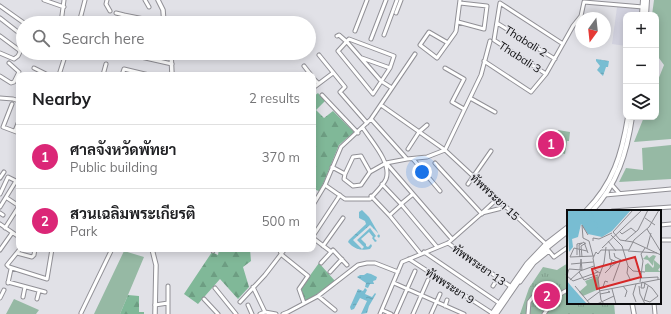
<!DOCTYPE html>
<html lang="en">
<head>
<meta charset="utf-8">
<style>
  :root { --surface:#fff; --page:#f6f6f6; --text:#202124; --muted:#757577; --line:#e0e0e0; --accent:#db2777 }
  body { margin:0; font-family:Mulish,Sarabun,sans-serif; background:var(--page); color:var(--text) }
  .controls { position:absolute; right:12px; top:12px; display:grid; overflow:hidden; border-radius:8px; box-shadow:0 2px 10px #0003 }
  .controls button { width:36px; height:36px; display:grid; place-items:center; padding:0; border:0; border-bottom:1px solid var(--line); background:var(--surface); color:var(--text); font:20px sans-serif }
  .compass { position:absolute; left:575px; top:12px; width:36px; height:36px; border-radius:50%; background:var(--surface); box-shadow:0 2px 10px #0003; rotate:195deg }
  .you { position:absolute; left:422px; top:172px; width:14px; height:14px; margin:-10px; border:3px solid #fff; border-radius:50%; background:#1a73e8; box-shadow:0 0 0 6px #1a73e833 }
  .badge { display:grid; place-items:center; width:26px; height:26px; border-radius:50%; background:var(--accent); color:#fff; font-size:13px; font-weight:700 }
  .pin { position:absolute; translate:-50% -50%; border:2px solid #fff; box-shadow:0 1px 4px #0006 }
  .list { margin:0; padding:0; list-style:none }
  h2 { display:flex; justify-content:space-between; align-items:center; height:52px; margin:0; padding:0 16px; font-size:17px }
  h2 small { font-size:13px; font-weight:400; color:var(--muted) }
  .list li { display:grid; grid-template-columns:26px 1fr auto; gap:12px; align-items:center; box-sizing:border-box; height:64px; padding:0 16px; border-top:1px solid var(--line) }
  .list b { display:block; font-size:15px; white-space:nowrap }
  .list p { margin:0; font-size:13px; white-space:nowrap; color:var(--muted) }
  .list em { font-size:13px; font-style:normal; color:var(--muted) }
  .icon { flex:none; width:22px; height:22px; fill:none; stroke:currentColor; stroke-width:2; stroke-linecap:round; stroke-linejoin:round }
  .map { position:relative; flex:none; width:671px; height:314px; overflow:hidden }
  .search { position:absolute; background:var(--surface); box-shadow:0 2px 10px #0003; left:16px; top:16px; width:300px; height:44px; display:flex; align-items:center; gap:10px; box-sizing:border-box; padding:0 14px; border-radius:22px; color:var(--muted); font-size:15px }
  .panel { position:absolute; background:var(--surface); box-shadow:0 2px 10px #0003; left:16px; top:72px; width:300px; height:180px; border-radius:8px }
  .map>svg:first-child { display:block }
  .built { fill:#d3d3e0 }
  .green { fill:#96b9a4 }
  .forest { fill:url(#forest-firs) }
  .park { fill:url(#park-tufts) }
  .water { fill:url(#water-ripples) }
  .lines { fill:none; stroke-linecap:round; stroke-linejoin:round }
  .minor-casing { stroke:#919096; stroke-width:5 }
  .tertiary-casing { stroke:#919096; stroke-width:5.5 }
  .secondary-casing { stroke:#919096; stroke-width:6 }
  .minor { stroke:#fff; stroke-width:3 }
  .tertiary { stroke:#fff; stroke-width:3.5 }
  .secondary { stroke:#fff; stroke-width:4 }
  .labels { text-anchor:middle; stroke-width:3.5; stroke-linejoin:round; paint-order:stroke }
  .street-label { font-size:11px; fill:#0b0b0d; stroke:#e1e1e7 }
  .inset-river { fill:none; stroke:#78bdd2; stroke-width:2 }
  .inset-road { fill:none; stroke:#8b8b90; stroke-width:1 }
  .view { fill:#d62828; fill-opacity:0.15; stroke:#d62828; stroke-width:2 }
  .inset-edge { fill:none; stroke:#0b0b0d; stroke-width:2 }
</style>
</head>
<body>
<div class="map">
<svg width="671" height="314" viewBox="0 0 671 314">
  <defs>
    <pattern id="forest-firs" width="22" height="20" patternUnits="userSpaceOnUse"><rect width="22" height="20" fill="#80b898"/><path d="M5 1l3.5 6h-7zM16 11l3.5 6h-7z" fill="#6d9d82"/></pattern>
    <pattern id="park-tufts" width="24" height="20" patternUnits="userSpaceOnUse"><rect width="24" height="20" fill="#96b9a4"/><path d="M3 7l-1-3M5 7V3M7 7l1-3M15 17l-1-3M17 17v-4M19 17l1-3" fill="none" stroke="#809e8c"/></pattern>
    <pattern id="water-ripples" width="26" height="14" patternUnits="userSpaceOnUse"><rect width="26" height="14" fill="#78bdd2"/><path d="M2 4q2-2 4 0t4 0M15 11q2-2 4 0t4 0" fill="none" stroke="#66a1b3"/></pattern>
  </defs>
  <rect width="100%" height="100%" fill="#e1e1e7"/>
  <path class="built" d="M617,7L640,9L639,15H626V46L612,44Z"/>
  <path class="green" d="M654,0H671V139L634,142L644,117H656V85L664,65L656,54V15H652Z
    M558,130L570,132L569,141H567L565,154L562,153L555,152L554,151Z
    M671,145V179L619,182L626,168L643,170L642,148Z
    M124,251L144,257L120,314H94Z
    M14,299L39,310L36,314H6Z"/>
  <path class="forest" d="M318,93L325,101L316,110L324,118L333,111L354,132L339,145L323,184L319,191L313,189V97Z
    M219,249H250L251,261L243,267L249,287L238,299L220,279L198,304L184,294L212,252L218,255Z
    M319,263L335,281L314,296L305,301L301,288Z
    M128,295L139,296V312H144V314H120Z"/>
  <path class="park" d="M568,263V303H614L615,314H520L529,288L543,267L557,270Z"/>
  <path class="water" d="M596,59L609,61L608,67H606L603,76L597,70L600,66L596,61Z
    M362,210L369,217L380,236L379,238L377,236L379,234L370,225L353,240L362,249L364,247L357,240L370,228L376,236L374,238L377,241L375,242L372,238L373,237L369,232L361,239L366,244V246L368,247L371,244L372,246L370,249C361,251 354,249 348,242L349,240L366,224L365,221L359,218V212Z
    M367,273L371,274L377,277L376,280L373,281L374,284H370L368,288L365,287L366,283L357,277L360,275H364Z
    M365,288L367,290L365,294L372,297L375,293L376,294L369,306L367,313L361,314L367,301L360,298L354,309L351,310L350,307L358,289L363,291Z"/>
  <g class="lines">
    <defs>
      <path id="minor" d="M44,0L64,7
        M107,0L106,4L110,11
        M145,0L149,7
        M0,6L24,23
        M116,13L124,15
        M396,13L401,0
        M0,18L23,36
        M458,22L484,29L487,6L460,3
        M61,23L64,0
        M79,23L85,0
        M122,23L124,15L164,23
        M497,23L555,59
        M355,31L367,0
        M384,35L397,0
        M0,36L19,50L20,52L18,56L14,59L0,53
        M337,36L339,35L347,42
        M349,39L394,56L390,68L373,94L338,51Z
        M371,39L386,0
        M347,42L381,81L392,88
        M448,43L429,32L420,45L437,58L455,33L456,31L460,0
        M123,53L172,64
        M171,55L217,53
        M319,55L345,87L340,92L367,123
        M362,58L390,68
        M484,61L531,92L546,74L573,26L581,16L584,2L643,7
        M304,66L311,75
        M34,68L48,75
        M445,68L464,79L452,102L464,109
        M546,74L494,40L500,3L563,44
        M59,75L66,53
        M103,75L106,64
        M122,75L124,69L149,75
        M0,76L11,83L14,82L19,72L9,63
        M313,78L318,83
        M313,88L333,73
        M322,95L358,133
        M0,98L13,99L19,101
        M470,98L495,112
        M12,104L3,127L19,133
        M381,105L445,150L546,244
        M371,119L407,159
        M15,131L19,121
        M408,149L419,132L427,125
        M361,156L370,172L361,185L353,186L344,179L345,174L353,157Z
        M413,159L440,191
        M435,163L482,214
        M387,164L452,239
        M332,167L345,174
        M370,172L386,163L407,159L427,157L445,150L481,75L490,41
        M0,178L4,172
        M382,184L401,204L437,247
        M468,184L491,151
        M325,185L345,199H370C375,193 383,186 386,179C392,163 371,141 363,128
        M612,185L619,193
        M0,194L8,177L16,181L0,207
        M605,195L671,189
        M371,196L390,216L420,253
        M7,198L19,206
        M401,204L413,194
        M313,205L325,185L341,147L371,119L415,54
        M612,211L671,207
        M483,212L497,199
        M0,213L3,215
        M390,215L402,204
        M0,224L19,237
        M660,225L671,224
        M5,228L19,206
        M313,236L340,195
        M313,238L330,251
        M660,240H671
        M448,243L510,286
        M323,246L343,218
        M20,249L7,265L9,267L47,279L52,249
        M279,249L282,255L308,276L299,289L304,303
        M0,250L12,233
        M548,250L554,257L568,247
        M213,251V249
        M424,252L499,303
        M17,253L32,257L34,255L35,249
        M409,259L492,313
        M321,263L333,250L347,265
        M330,272L342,259
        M519,281L520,282L534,263L549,251
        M8,282L45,292
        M8,283L11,269
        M394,283L464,314
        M493,286L498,278
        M253,287L265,312
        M215,288L236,314
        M318,296L335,310
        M23,297L25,287
        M0,298L4,290
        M37,299L39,291
        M204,299L218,314
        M240,302L265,275L285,249
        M654,303L655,314
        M155,305L168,303
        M248,305L252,314
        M445,306L447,300
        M382,310L391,314
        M81,313L112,249
        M168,314V286
        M260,314L265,312L276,314
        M283,314L288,312L318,296L358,265L367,263H375L398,272
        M380,314L402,262L448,243L482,213L506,207
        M396,314L415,271
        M413,314L428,280
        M431,314L440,294
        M528,314L529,302L533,297
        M544,314C551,304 557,294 568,290"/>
      <path id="tertiary" d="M158,0L163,10L164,23
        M171,53L172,75
        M152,249L156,265L155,314
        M632,303L634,314"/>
      <path id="secondary" d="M642,15L643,0
        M646,15L647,0
        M586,211C613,184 622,154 628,117
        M592,211C617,185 627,152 632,117
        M492,314L527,264L546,244L568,227
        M496,314L529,266L548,247L568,231"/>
    </defs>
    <use href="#minor" class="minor-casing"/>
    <use href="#tertiary" class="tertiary-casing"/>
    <use href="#secondary" class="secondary-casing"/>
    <use href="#minor" class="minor"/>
    <use href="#tertiary" class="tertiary"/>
    <use href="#secondary" class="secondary"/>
  </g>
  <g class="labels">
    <g class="street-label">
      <text transform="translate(526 41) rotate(32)" y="4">Thabali 2</text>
      <text transform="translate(520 57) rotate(33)" y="4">Thabali 3</text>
      <text transform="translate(495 197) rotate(43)" y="4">ทัพพระยา 15</text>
      <text transform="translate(479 265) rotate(35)" y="4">ทัพพระยา 13</text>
      <text transform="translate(450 286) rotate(33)" y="4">ทัพพระยา 9</text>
    </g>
  </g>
  <g transform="translate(567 210)">
    <rect width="94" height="94" fill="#e1e1e7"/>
    <path d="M80,45L82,48L86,45L89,46L87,50L94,56L91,60L94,62H78V55L81,53L86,58L87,56V50L86,56L81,50L76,49ZM31,66L32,79L16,86L12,82L20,75L18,71Z" fill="#96b9a4"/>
    <path d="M0,0H64L45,21L35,27L21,24L14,14L11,27L5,29L6,37L2,42ZM0,71L4,76L20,94H0Z" fill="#78bdd2"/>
    <path class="inset-river" d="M22,0L30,15M0,4L14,3L21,5L30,18"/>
    <path class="inset-road" d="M66,0L46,22L53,30L66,32L94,45M78,8L88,15M80,19L94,42M52,21L55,24L64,18L69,22M21,25L15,15L16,28L22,31M44,25L55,36L61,56L60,63L64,71M22,31L26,46M26,31V28L32,29L45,23M41,31L49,41M58,31L71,20L81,0M35,38L75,0M80,38L84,23M34,40H62L67,30L82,17L92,0M42,40L43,49L50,52M20,41L7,38L3,47L27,46M61,41L90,43M10,45V34L15,33M13,47L12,35L17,32L21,43M15,47L14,36L19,33M4,54L26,52M61,56L66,61L78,62M43,57L54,50L48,47L47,43M1,62L2,59L15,60L14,49L13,60M1,62L0,66L6,71L31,62M12,62L17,70L31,65M33,63L28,60L26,48L29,42L31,44L34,40M38,63L43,58L45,50M74,68L91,67V70M3,70L13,61L27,56M46,71L53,52M73,72L76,51L74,44L78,38M78,73L77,78H74L75,72L79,74L85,78L91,86M69,74L66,84L69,92M8,76L23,94M56,76L60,81L58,87M72,76L73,84L78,94M32,78L36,77L38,71L41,72M45,79L49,94M32,81L94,69M33,84L43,82L41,81M77,90L83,92L91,86M77,90L81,76M20,91L32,82M30,94L47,86M37,94L34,90L31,69L37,53L39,37"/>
    <path class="view" d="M68,47L74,67L30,79L25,59Z"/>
    <rect width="94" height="94" class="inset-edge"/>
  </g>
</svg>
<div class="controls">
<button>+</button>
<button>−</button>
<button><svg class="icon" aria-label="layers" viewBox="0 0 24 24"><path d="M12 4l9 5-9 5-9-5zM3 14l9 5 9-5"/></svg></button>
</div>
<svg class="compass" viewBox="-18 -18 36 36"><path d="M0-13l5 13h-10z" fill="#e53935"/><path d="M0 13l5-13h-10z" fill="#757577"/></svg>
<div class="you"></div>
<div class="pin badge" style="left:551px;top:144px">1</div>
<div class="pin badge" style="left:547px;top:296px">2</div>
<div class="search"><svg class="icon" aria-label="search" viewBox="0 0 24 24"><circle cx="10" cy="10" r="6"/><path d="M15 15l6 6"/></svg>Search here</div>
<section class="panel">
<h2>Nearby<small>2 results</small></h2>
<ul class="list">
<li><span class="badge">1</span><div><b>ศาลจังหวัดพัทยา</b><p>Public building</p></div><em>370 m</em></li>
<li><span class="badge">2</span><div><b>สวนเฉลิมพระเกียรติ</b><p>Park</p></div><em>500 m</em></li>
</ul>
</section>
</div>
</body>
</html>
